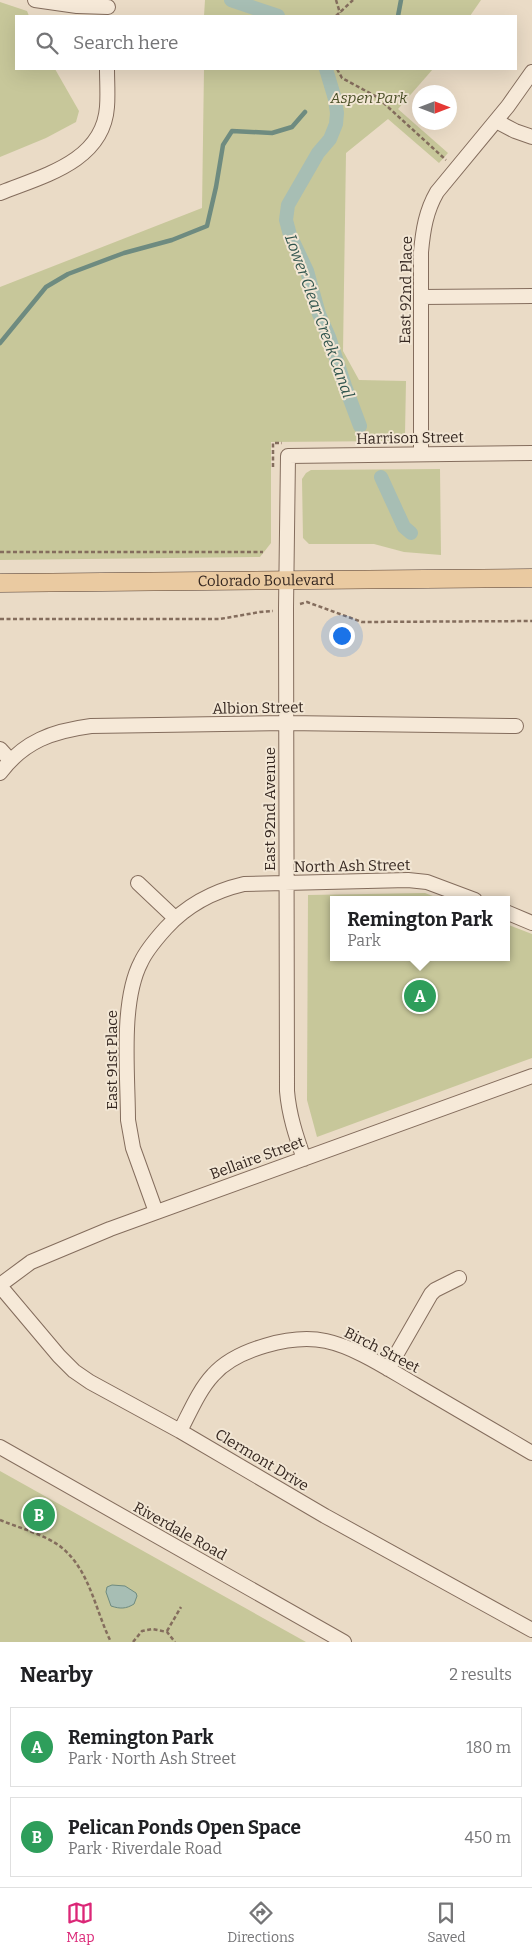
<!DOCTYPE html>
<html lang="en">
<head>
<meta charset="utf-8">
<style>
  :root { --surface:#fff; --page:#f6f6f6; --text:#202124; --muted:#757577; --line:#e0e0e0; --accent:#db2777 }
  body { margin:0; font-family:Bitter,serif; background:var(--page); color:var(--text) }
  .compass { position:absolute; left:412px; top:85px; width:45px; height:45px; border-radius:50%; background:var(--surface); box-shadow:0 5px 20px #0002; rotate:90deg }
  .you { position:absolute; left:341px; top:635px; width:18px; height:18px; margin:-12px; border:4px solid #fff; border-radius:50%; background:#1a73e8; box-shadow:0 0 0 8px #1a73e833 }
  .badge { display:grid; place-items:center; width:32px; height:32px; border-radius:50%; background:var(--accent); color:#fff; font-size:16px; font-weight:700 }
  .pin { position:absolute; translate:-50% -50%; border:2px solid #fff; box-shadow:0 1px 5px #0006 }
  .popup { position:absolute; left:330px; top:896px; width:180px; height:65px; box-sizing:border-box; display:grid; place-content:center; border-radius:0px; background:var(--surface); filter:drop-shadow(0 1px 4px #0005); font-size:16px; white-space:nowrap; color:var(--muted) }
  .popup b { font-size:19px; color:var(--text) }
  .popup::after { content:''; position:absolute; left:50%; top:100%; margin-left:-10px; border:10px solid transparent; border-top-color:var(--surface) }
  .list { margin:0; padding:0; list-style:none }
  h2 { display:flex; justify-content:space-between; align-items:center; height:65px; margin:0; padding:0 20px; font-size:21px }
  h2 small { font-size:16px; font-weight:400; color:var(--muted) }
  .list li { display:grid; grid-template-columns:32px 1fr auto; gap:15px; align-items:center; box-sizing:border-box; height:80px; margin:0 10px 10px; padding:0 10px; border:1px solid var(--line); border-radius:0px }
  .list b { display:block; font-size:19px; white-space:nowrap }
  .list p { margin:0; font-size:16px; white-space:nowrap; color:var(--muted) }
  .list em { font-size:16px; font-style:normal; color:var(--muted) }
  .icon { flex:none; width:28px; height:28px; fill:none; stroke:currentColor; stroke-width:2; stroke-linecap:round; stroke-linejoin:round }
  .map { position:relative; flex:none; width:532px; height:1642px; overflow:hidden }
  .search { position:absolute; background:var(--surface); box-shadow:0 5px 20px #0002; left:15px; right:15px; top:15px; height:55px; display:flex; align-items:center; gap:12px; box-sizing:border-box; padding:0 18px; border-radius:0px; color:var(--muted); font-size:19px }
  .sheet { height:245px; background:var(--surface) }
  nav { display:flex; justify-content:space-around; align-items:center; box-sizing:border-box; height:70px; border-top:1px solid var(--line); background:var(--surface); font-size:14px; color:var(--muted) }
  nav a { display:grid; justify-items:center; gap:2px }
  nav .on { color:var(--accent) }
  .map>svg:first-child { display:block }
  .green { fill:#c7c79a }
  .water { fill:#a7beb4; stroke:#6e8b80 }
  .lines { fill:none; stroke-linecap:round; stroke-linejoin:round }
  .stream { stroke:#6e8b80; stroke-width:4.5 }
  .canal { stroke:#a7beb4; stroke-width:14 }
  .minor-casing { stroke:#846d5d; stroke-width:16 }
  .major-casing { stroke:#523c31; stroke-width:19 }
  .path { stroke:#846d5d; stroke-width:2.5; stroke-dasharray:4 2.5; stroke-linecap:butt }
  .minor { stroke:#f6e9d8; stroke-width:14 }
  .major { stroke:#eacaa1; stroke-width:18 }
  .labels { text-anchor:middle; stroke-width:4; stroke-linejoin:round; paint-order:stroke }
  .park-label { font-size:15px; font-style:italic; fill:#4b5028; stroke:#f2e6d4 }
  .street-label { font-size:15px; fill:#352720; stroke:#f2e6d4 }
  .water-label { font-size:16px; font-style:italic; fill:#30544d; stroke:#f2e6d4 }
</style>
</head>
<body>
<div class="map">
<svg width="532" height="1642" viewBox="0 0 532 1642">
  <rect width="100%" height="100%" fill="#eadbc6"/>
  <path class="green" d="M205,0H481L470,16H204Z
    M0,2L27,11L29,16H16V69H55L79,111L76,122L46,138L0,157Z
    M204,69H433L398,109L448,153L439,163L388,119L346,153L343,351L359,380L406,381L405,434L402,439L398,441L271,442V543L260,557L0,560V287L202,208Z
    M440,469L441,555L404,552L374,544H309L303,538L302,479L306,473L311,470Z
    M425,893L443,900H334V957H506V924L532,934V1058L317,1137L307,1100L308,895Z
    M0,1471L306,1642H0Z"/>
  <path class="water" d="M112,1585L125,1586L136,1593L137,1596L134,1604C126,1609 120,1609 111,1606L106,1592L107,1587Z"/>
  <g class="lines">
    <path class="stream" d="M398,16L401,0
      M0,343L46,287L68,274L124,253L172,240L207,226L216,187L223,145L232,131L272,133L292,127L305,112"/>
    <path class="canal" d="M231,0L278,16
      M326,69L335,99L337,113L336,124L330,139L318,153L288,205L286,220L290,235L307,271L319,314L329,337L345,386L360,426
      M381,477L404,527L411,533"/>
    <defs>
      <path id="minor" d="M35,0L77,6L108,7
        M496,121L515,131L532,137
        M0,193C42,176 103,162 107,107C108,95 107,81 107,69
        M421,297L532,296
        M421,454V252C423,230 426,211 437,192L508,106L532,72
        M0,749L10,760
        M0,773C24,741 53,731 91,726L286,723L516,726
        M138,883L175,918
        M506,912L532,923
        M304,1159C296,1136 289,1115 287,1091L286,608L288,456L532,453
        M156,1212L133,1148L128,1120C128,1075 120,1002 141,962C147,949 157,938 166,928C187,905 214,891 244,884L408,880L427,882L475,900
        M0,1285L31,1262L110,1229L532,1076
        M0,1286L59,1356L74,1371L90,1382L180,1431L325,1516L532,1630
        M388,1369L431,1294L435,1290L459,1278
        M180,1431C190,1412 199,1390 213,1375C236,1349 292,1334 326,1341C355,1347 388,1369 414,1384C453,1407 493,1430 532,1453
        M0,1447L344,1642"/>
      <g id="major">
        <path id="s1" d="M0,583L532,578"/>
      </g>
    </defs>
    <use href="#minor" class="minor-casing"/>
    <use href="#major" class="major-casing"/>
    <path class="path" d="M336,0L340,13
      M336,16L353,0
      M337,69L342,78L377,97L446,160
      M273,467V443H282
      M0,552H263
      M300,604L307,602L362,622L532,621
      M0,619H220L260,612L273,611
      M0,1520C19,1528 44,1534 61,1547C90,1570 95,1610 111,1642
      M167,1631L181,1607
      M133,1642L142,1631L152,1629L167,1632L175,1642"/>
    <use href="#minor" class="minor"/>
    <use href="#major" class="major"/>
  </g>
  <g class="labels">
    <g class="park-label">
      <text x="369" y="103">Aspen Park</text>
    </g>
    <g class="street-label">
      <text transform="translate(406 290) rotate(-89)" y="5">East 92nd Place</text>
      <text transform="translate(410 438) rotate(-1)" y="5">Harrison Street</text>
      <text dy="5" stroke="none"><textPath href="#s1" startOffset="266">Colorado Boulevard</textPath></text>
      <text transform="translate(258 708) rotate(-1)" y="5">Albion Street</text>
      <text transform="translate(270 809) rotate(-90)" y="5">East 92nd Avenue</text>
      <text transform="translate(352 866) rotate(-1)" y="5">North Ash Street</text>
      <text transform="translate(112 1060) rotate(-90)" y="5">East 91st Place</text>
      <text transform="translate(257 1158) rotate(-20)" y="5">Bellaire Street</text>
      <text transform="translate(382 1350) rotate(27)" y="5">Birch Street</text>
      <text transform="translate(262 1460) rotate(31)" y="5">Clermont Drive</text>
      <text transform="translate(180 1531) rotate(29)" y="5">Riverdale Road</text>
    </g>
    <g class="water-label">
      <text transform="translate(320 316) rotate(70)" y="6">Lower Clear Creek Canal</text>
    </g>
  </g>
</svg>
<svg class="compass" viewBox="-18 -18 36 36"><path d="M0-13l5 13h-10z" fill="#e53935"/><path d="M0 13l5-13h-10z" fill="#757577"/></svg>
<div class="you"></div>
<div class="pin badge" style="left:420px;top:996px;background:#2e9e5b">A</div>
<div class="popup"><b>Remington Park</b>Park</div>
<div class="pin badge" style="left:39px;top:1515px;background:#2e9e5b">B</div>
<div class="search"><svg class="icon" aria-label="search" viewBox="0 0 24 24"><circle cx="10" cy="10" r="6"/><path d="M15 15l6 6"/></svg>Search here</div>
</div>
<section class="sheet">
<h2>Nearby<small>2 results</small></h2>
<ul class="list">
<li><span class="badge" style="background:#2e9e5b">A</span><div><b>Remington Park</b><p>Park · North Ash Street</p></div><em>180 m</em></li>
<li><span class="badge" style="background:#2e9e5b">B</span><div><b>Pelican Ponds Open Space</b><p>Park · Riverdale Road</p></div><em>450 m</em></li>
</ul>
</section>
<nav>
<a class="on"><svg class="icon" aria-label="map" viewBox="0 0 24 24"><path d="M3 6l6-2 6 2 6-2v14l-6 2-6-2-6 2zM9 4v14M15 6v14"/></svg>Map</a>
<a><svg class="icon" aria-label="directions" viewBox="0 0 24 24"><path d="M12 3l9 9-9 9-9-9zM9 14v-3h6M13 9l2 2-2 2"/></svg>Directions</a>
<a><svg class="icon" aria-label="saved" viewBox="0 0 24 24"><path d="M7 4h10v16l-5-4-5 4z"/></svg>Saved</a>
</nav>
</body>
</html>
